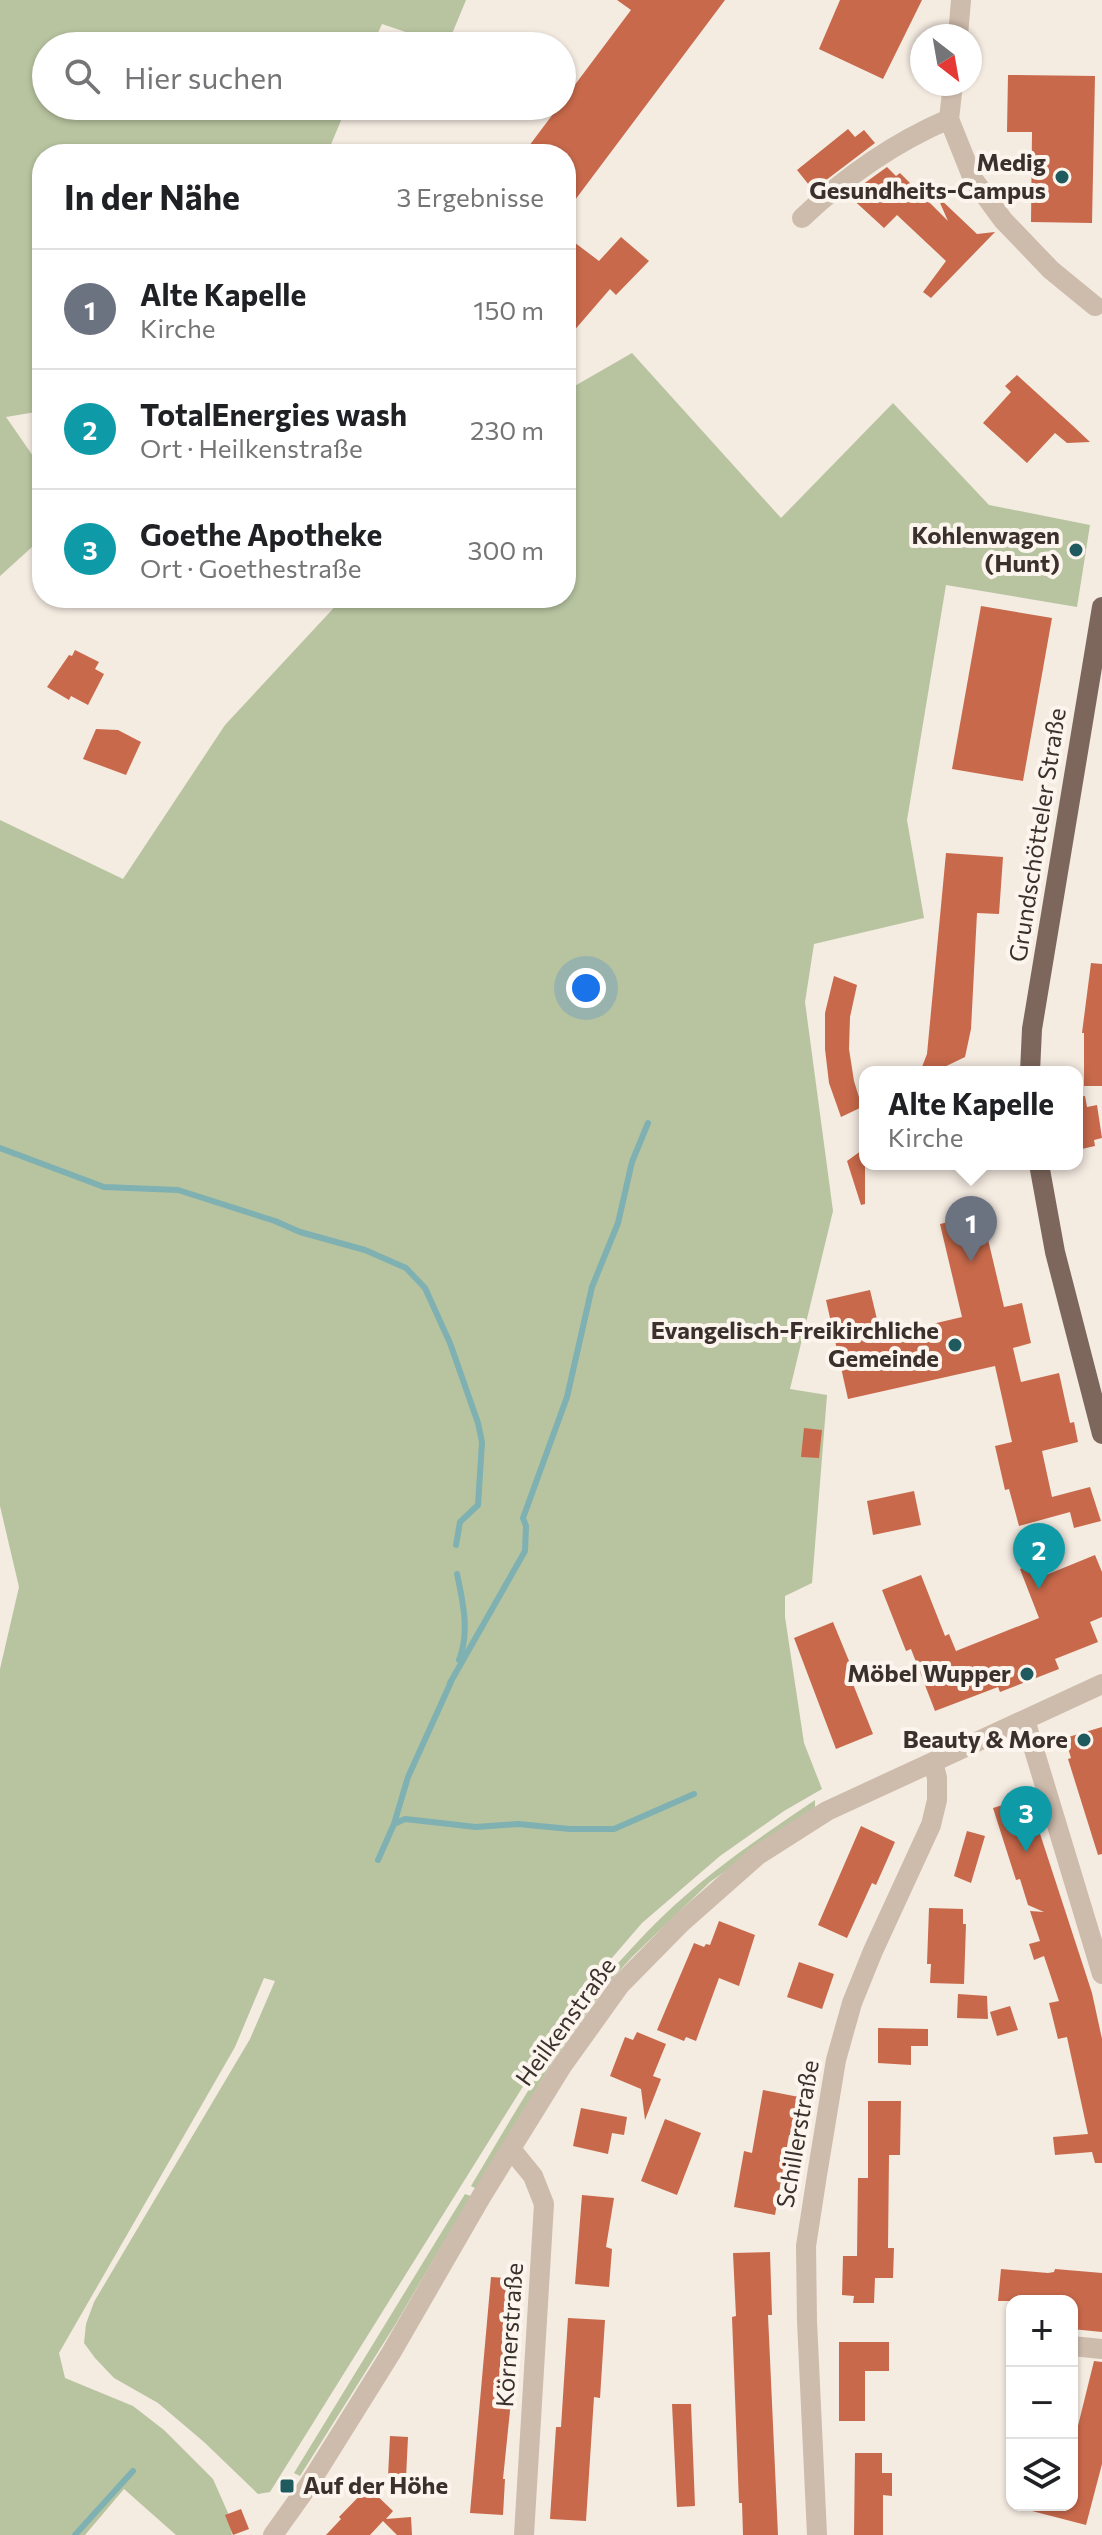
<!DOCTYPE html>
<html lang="de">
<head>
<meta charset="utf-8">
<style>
  :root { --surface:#fff; --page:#f2f2f2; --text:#202124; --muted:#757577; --line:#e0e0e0; --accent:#1f5a5e }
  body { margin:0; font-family:Commissioner,sans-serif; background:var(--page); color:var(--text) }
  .controls { position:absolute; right:24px; bottom:24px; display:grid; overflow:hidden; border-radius:16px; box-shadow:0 2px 6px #0004 }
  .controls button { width:72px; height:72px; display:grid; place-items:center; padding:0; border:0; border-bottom:2px solid var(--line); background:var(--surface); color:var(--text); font:40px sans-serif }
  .compass { position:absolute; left:910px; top:24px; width:72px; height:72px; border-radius:50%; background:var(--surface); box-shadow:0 2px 6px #0004; rotate:149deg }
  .you { position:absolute; left:586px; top:988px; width:28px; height:28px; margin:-20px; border:6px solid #fff; border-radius:50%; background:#1a73e8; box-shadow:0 0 0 12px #1a73e833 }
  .badge { display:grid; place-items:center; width:52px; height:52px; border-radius:50%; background:var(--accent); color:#fff; font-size:26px; font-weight:700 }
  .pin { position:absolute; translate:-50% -66px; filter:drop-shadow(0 2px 4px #0008) }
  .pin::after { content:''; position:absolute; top:42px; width:28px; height:24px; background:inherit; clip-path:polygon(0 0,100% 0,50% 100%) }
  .popup { position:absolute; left:859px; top:1066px; width:224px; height:104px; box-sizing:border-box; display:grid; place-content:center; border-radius:16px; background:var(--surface); filter:drop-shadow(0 2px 6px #0005); font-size:26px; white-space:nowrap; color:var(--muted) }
  .popup b { font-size:30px; color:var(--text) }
  .popup::after { content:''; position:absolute; left:50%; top:100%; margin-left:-16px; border:16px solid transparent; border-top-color:var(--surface) }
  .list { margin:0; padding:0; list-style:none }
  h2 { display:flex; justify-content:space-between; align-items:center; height:104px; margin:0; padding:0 32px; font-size:34px }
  h2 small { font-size:26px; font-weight:400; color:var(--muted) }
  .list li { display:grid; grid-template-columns:52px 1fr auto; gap:24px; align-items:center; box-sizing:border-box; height:120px; padding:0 32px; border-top:2px solid var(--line) }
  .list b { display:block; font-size:30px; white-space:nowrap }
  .list p { margin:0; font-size:26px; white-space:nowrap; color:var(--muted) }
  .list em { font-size:26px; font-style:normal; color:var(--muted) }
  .icon { flex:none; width:44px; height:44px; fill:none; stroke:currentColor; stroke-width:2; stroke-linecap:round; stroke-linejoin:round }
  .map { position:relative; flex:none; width:1102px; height:2535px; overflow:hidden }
  .search { position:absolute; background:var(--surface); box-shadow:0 2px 6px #0004; left:32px; top:32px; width:544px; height:88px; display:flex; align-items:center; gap:20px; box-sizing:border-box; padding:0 28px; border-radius:44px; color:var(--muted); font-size:30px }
  .panel { position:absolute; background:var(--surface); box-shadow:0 2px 6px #0004; left:32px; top:144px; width:544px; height:464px; border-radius:32px }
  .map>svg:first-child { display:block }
  .green { fill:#b8c4a0 }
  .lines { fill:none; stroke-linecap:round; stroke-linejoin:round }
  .stream { stroke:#7fb0b2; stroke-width:6 }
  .building { fill:#c8694b }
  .minor { stroke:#cdbbac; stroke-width:20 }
  .major { stroke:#7d675c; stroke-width:20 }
  .poi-dot { fill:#1f5a5e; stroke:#fbf5ee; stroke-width:3 }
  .labels { text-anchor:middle; stroke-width:8; stroke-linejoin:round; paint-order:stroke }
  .poi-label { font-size:24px; font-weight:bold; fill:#3b302b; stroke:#fbf5ee; text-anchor:end }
  .street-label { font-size:24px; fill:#3b302b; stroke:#fbf5ee }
</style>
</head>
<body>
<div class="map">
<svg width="1102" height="2535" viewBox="0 0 1102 2535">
  <rect width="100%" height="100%" fill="#f4ebe1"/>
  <path class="green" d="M0,0H466L447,46L382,24L372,46H46V106H347L327,154H231L214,146L211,154H42V411L6,417L42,469V538L0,576Z
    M632,353L781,518L893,403L989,505L1090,525L1077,607L946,585L907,820L924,918L814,944L805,1002L833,1211L790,1389L827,1395L812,1583L785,1596V1617L804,1743L822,1789L784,1811L720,1856L642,1923L580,1995L270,2492L258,2494L204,2442L158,2403L114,2378L95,2358L84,2343L86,2324L94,2302L250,2039L275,1981L264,1978L235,2047L59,2353L65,2378L133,2406L164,2430L213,2479L228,2513L232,2535H176L124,2489L85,2535H0V1669L19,1587L0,1506V820L123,879L225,725L343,598H566V391Z
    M815,1800V1807L710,1882L632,1957L610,1981L607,1978V1975C625,1956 643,1935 662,1917C708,1872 762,1836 815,1800Z
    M600,1986L605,1988L553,2061L477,2189L471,2186C511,2119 550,2051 596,1988Z
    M465,2194L471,2196L395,2325L300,2476L294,2473Z"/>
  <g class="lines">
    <path class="stream" d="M0,1148L104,1187L178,1190L275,1221L300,1232L365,1250L406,1268L425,1288L450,1343L478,1423L482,1442L478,1505L460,1522L456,1545
      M457,1574C463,1602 470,1632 459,1660
      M450,1683L525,1551L526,1526L523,1518L567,1397L592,1287L618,1223L632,1162L648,1123
      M394,1824L405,1819L476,1827L518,1824L570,1829H614L694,1794
      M378,1860L394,1824L408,1777L451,1682
      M75,2535L133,2471"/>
  </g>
  <path class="building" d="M617,0H725L566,212V154H523L559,106H562V102L631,10Z
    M840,0H922L883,79L819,49Z
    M1008,75L1095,76L1092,223L1031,222L1032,132H1007Z
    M848,129L855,137L864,130L875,143L813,190L797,170Z
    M887,167L896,176L900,173L948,221L937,196L977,234L995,232L931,298L923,292L946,261L897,215L884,228L848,195Z
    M566,236L599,261L621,237L649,261L616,295L610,289L566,340Z
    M1017,375L1072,425L1090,442L1067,443L1055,433L1027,463L983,423L1011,392L1005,386Z
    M981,606L1052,618L1023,781L952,769Z
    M75,650L99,662L95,669L104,674L88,705L71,696L69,700L47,687L69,655L72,656Z
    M96,729L118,730L141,742L126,775L83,759Z
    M946,853L1003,857L999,914L977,913L971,1029L965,1057L934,1072H920L927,1054Z
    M1091,963L1102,964V1086H1084V1033H1082Z
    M834,976L857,985L850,1017L849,1049L854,1081L862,1107L841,1117L829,1083L825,1049V1013Z
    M1085,1096L1087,1107L1097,1105L1102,1138L1094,1140L1095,1146L1077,1150V1097Z
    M865,1148V1204L861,1205L847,1161Z
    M982,1214L1004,1307L1022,1303L1031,1343L1013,1348L1021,1382L1059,1373L1070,1423L1074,1422L1078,1442L1042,1451L1052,1497L1090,1487L1101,1521L1074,1528L1070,1512L1019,1526L1009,1489L1005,1490L995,1446L1012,1442L995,1366L848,1399L826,1300L870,1290L881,1336L962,1317L940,1224Z
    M804,1428L822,1430L819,1458L801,1457Z
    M914,1491L921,1525L873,1535L867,1501Z
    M1095,1555L1102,1572V1617L1090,1622L1098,1642L1055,1659L1059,1669L1000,1692L998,1687L935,1711L911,1649L906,1651L882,1590L921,1575L945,1636L949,1634L956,1651L1039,1618L1020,1569L1040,1561L1046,1575Z
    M833,1622L856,1678L851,1679L873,1734L836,1749L794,1638Z
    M1102,1727V1854L1098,1855L1068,1759L1071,1758L1065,1738Z
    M1028,1797L1092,1993L1102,2039V2163H1095L1092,2152L1055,2155L1053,2137L1088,2134L1067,2037L1058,2039L1049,2003L1059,2001L1044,1956L1034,1960L1029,1944L1040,1941L1030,1911L1044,1912L1028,1905L1020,1879L1016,1880L993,1808Z
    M861,1826L895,1842L876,1885L872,1883L847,1938L818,1925Z
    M967,1831L985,1836L971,1883L954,1876Z
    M929,1908L963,1909V1924H966L964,1984L930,1983L931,1964H927Z
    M719,1921L755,1935L739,1986L719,1978L696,2041L686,2037L684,2041L657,2030L694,1943L704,1947L706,1944L710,1945Z
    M799,1962L834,1974L822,2009L787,1997Z
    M958,1994L987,1996L988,2019L957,2018Z
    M1010,2006L1018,2030L997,2036L990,2012Z
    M878,2028L928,2029V2046H911V2065L878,2063Z
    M637,2032L666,2044L653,2076L661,2079L645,2120L641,2089L610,2076L625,2037L633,2040Z
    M763,2090L799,2097L793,2136L789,2135L775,2215L734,2207L744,2151L752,2153Z
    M868,2101H901L900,2155H889L888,2248H894L893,2278H875L874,2303H853L854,2296L842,2295L843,2256H857L858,2178H868Z
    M581,2108L627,2117L624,2135L612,2133L608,2154L573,2146Z
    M665,2119L701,2133L677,2195L641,2181Z
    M582,2195L614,2198L606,2247L612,2249L609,2287L575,2284Z
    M770,2252L772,2315H768L778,2535H743L742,2503H739L732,2317L736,2316L733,2253Z
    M1001,2269L1048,2273L1054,2272L1055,2269L1102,2273V2332L1072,2329V2301H998Z
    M491,2277L522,2279L519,2317L504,2316L502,2350L516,2352L503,2479H505L503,2515L470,2513Z
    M568,2318L605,2320L600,2398L594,2397L586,2521L550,2519L556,2427H561Z
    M839,2342H889V2371H865V2421H839Z
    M1094,2361L1102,2362V2464L1086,2525L1032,2511L1033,2505H1072V2450Z
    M672,2404H691L695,2506L677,2507Z
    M390,2436L408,2437L406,2478L388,2477Z
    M855,2453H882V2473H892V2496L883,2495V2535H854Z
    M368,2487L393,2511L386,2519L411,2517L412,2535H397L383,2521L370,2535H326L341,2519L339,2517Z
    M241,2509L249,2529L233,2535L225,2515Z"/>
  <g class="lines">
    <path class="minor" d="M958,36L961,0
      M953,84L949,119L973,179L1003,220L1051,270L1095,306
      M802,218C846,176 893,143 949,119
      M1025,1720L1102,1974
      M511,2149L533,2176L544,2204L524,2535
      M1072,2346L1102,2349
      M273,2535L308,2486L391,2353L481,2197L562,2066L620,1985L681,1923L758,1855L827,1811L1102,1684
      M817,2535L807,2321L806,2246L817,2175L836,2060L852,2003L873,1951L931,1825L937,1800V1778L933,1762"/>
    <path class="major" d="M1030,1072L1032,1029L1102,607
      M1039,1164L1055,1252L1102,1434"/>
  </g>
  <g class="poi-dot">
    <circle cx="1062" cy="177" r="8"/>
    <circle cx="1076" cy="550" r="8"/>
    <circle cx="955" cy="1345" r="8"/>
    <circle cx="1027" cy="1674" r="8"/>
    <circle cx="1084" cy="1740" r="8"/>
    <rect x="279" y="2478" width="16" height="16" rx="4"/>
  </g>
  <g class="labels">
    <g class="poi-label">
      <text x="1046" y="171">Medig<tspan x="1046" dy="28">Gesundheits-Campus</tspan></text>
      <text x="1060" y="544">Kohlenwagen<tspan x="1060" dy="28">(Hunt)</tspan></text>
      <text x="939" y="1339">Evangelisch-Freikirchliche<tspan x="939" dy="28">Gemeinde</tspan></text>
      <text x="1011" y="1682">Möbel Wupper</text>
      <text x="1068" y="1748">Beauty &amp; More</text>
      <text x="303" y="2494" text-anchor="start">Auf der Höhe</text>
    </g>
    <g class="street-label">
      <text transform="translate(1038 835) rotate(-81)" y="8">Grundschötteler Straße</text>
      <text transform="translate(566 2022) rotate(-54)" y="8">Heilkenstraße</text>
      <text transform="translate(798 2134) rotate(-80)" y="8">Schillerstraße</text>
      <text transform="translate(510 2335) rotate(-86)" y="8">Körnerstraße</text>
    </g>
  </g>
</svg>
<div class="controls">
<button>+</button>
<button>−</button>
<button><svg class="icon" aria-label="layers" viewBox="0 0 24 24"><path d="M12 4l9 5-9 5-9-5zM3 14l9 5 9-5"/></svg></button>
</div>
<svg class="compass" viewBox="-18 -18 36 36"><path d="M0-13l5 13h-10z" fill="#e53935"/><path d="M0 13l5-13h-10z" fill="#757577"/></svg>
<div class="you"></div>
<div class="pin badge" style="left:971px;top:1262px;background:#6b7280">1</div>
<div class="popup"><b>Alte Kapelle</b>Kirche</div>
<div class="pin badge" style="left:1039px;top:1589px;background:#0f9aa8">2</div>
<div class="pin badge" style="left:1026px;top:1852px;background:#0f9aa8">3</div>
<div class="search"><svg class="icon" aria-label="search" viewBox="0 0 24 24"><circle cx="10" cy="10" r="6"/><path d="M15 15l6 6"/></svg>Hier suchen</div>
<section class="panel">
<h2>In der Nähe<small>3 Ergebnisse</small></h2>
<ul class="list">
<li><span class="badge" style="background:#6b7280">1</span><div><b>Alte Kapelle</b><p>Kirche</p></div><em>150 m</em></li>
<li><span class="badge" style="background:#0f9aa8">2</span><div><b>TotalEnergies wash</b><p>Ort · Heilkenstraße</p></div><em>230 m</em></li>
<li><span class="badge" style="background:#0f9aa8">3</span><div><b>Goethe Apotheke</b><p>Ort · Goethestraße</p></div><em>300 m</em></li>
</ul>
</section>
</div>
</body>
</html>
